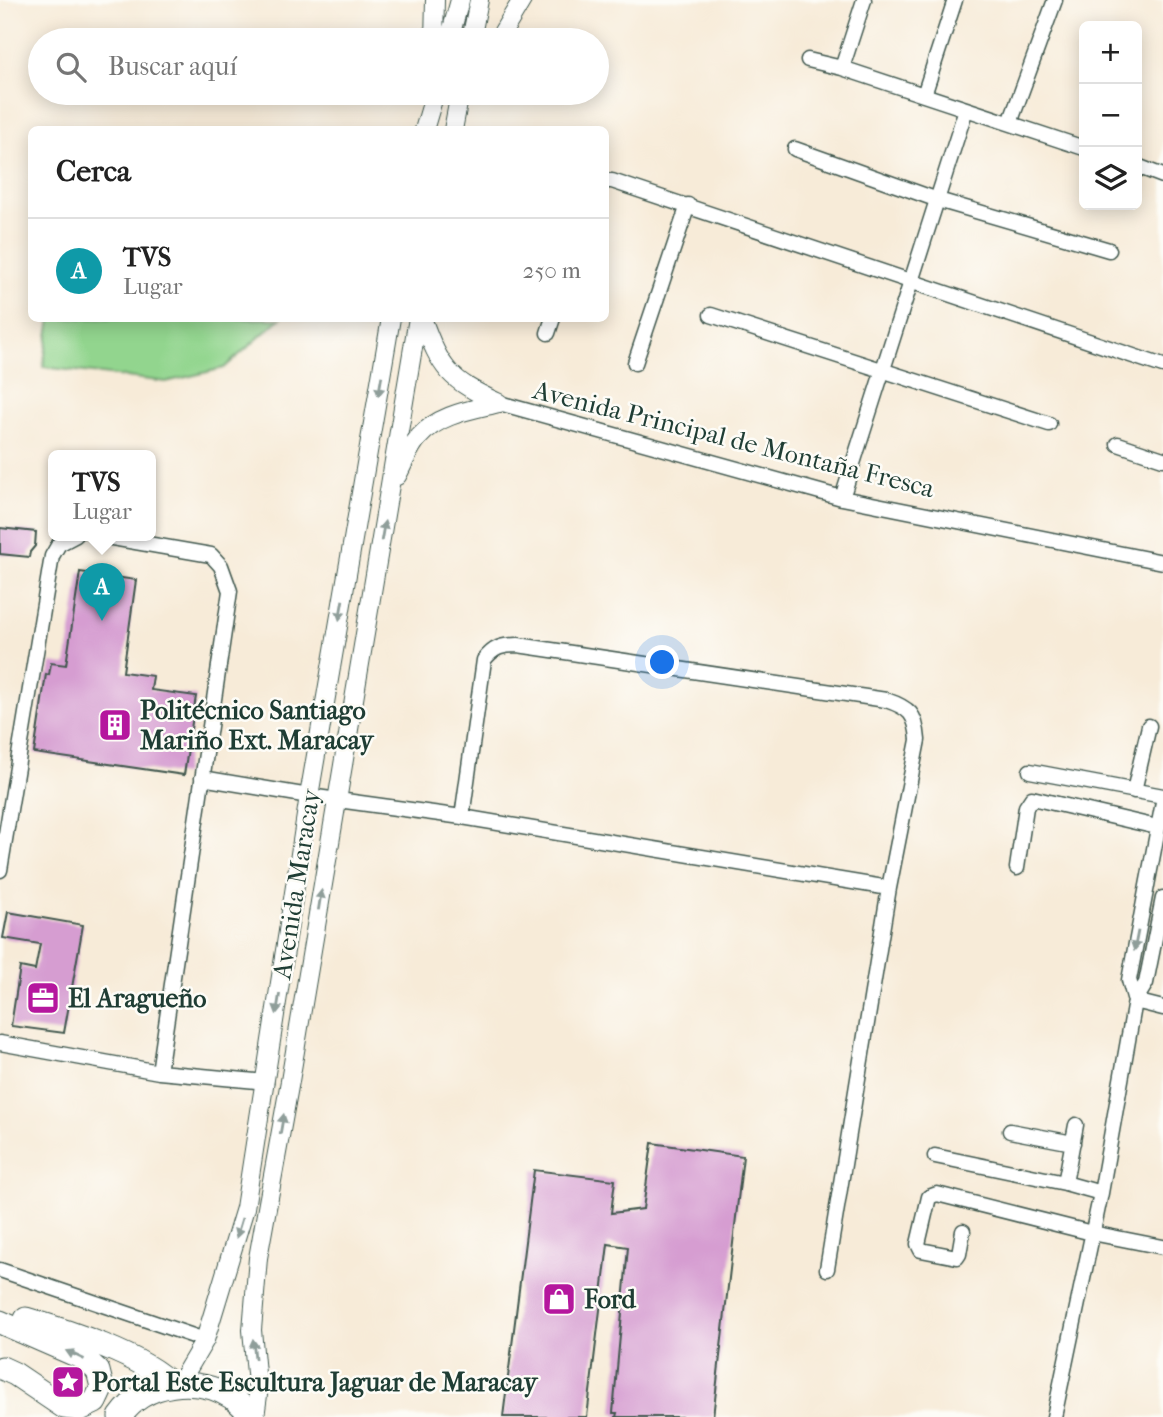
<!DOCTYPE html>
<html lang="es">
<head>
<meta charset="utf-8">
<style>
  :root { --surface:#fff; --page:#f6f6f6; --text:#222; --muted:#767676; --line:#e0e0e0; --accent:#b5179e }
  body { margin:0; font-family:"IM FELL French Canon",serif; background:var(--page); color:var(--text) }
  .controls { position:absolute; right:21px; top:21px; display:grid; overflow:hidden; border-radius:10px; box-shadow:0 4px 18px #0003 }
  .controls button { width:63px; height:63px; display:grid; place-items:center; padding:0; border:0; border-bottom:2px solid var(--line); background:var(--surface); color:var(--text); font:35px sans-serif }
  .you { position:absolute; left:663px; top:663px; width:24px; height:24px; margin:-18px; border:5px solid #fff; border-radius:50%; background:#1a73e8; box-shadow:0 0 0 10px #1a73e833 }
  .badge { display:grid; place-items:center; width:46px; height:46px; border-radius:50%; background:var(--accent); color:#fff; font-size:23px; font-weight:700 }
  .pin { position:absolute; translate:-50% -58px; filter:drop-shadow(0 2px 4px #0008) }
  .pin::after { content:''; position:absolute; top:37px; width:24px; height:21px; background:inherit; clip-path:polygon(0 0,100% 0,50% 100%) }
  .popup { position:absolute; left:48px; top:450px; width:108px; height:91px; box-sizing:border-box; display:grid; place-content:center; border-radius:10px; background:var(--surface); filter:drop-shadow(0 2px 5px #0005); font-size:23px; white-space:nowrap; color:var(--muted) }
  .popup b { font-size:26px; color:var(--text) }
  .popup::after { content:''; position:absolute; left:50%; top:100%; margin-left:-14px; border:14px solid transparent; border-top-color:var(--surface) }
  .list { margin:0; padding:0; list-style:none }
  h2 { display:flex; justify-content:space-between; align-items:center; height:91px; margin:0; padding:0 28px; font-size:30px }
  h2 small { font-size:23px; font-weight:400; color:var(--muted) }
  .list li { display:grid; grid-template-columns:46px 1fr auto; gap:21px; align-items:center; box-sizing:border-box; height:105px; padding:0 28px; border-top:2px solid var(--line) }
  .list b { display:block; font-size:26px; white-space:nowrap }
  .list p { margin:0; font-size:23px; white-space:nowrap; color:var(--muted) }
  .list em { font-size:23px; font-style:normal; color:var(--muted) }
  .icon { flex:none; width:38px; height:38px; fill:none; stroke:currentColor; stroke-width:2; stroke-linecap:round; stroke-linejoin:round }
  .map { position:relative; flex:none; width:1163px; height:1417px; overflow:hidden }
  .search { position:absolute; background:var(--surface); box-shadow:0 4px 18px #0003; left:28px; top:28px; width:581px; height:77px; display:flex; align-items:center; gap:18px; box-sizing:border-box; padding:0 24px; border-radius:38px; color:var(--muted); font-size:26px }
  .panel { position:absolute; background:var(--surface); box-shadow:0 4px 18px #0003; left:28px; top:126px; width:581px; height:196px; border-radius:10px }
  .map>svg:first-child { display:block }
  .green { fill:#92d58e; stroke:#588961; stroke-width:2 }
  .building { fill:#d69dd1 }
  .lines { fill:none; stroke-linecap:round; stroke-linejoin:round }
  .minor-casing { stroke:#3f574d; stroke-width:17 }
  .tertiary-casing { stroke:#3f574d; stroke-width:20 }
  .primary-casing { stroke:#3f574d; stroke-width:25 }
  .minor { stroke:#fff; stroke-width:14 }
  .tertiary { stroke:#fff; stroke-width:18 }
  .primary { stroke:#fff; stroke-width:23 }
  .oneway { fill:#8f9e9a }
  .labels { text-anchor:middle; stroke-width:5; stroke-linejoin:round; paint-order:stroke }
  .street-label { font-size:26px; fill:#1f3d34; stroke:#fdfcf7 }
  .poi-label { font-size:26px; font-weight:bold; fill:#1f3d34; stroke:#fdfcf7; text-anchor:start }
</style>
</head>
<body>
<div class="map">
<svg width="1163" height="1417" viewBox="0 0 1163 1417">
  <rect width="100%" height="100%" fill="#fdfcf7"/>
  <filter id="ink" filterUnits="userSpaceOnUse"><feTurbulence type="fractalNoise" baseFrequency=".0143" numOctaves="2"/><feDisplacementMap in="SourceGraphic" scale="14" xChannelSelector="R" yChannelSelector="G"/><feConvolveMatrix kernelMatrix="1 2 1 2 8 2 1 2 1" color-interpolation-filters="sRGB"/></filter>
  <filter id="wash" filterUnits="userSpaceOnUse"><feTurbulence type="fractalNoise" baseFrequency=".00686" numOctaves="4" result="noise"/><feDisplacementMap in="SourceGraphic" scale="28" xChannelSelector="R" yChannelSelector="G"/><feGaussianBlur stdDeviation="1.57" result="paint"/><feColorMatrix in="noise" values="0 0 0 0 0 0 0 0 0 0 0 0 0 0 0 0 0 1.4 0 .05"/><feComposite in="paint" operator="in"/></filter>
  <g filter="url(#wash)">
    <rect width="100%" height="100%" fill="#f7ebd8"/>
    <path class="green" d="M51,319V318L280,319L224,368L166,382L43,367Z"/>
    <g id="blocks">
      <path class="building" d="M0,528L36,532L35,546L30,552L29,557L0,554Z
        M80,572L136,580L123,672L153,676L151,690L196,696L184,775L34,753L46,674L49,675L51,663L66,665Z
        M8,912L83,925L64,1033L11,1026L20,967L35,970L40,944L3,938Z
        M652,1143L743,1156L713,1417H616L617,1413H613L628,1247L608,1244L587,1417H503L534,1170L615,1180L611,1213L643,1209Z"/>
    </g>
  </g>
  <g filter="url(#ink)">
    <use href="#blocks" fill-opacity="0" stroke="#3f574d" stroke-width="2"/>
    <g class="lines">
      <defs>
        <path id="minor" d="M808,60L842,68L1084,148
          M842,68L864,0
          M924,95L955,0
          M1010,123L1055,0
          M795,149L938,200L1109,250
          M1137,166L1163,176
          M606,181H612L1163,366
          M711,315L1049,424
          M548,333L553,318
          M635,363L688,205
          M499,403L842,498L1163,562
          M1118,444L1163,459
          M842,498L966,109
          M95,535L211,555L221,566L230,591L159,1072
          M1030,771L1163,796
          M202,778L309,796L462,817L889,888
          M1134,791L1149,726
          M462,817L484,660C494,647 502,645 518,645L886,700C910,708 916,714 918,740L889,888L827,1269
          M1017,868L1026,807L1032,798L1157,827
          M0,870L52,556L59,544L76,535
          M1135,1001L1129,980L1163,802
          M1135,1001L1163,1008
          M0,1043L159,1072L266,1082
          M1010,1131L1073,1143
          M935,1156L1065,1183L1101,1193
          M1065,1183L1076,1125
          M963,1231L959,1254L957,1257L921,1250L918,1244L929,1197L937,1194L1092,1233L1163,1247
          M0,1270L205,1340
          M1054,1417L1101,1193L1135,1001L1146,983L1163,898"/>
        <path id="tertiary" d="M434,40L435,0
          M449,40L460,0
          M471,40L479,0
          M498,40L522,0
          M424,130L435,93
          M453,130L460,93
          M422,318C441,370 449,380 499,403
          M397,476C404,464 409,447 419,437C439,414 471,410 499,403
          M179,1384L205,1340L245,1208L309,796L391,318
          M255,1417L258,1395L252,1330L258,1258L290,1081L418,318"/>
        <path id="primary" d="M26,1319C64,1330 145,1356 171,1385
          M0,1322L85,1359L98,1371L102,1387L95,1402L80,1409L64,1407L15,1374L2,1368
          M120,1417C145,1381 197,1375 233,1398C240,1403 247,1411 253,1417"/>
      </defs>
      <use href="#minor" class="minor-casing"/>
      <use href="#tertiary" class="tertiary-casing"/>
      <use href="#primary" class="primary-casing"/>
      <use href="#minor" class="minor"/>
      <use href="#tertiary" class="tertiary"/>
      <use href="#primary" class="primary"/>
    </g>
    <defs><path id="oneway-solid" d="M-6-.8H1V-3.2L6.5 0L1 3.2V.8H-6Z" transform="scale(1.75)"/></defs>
    <g class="oneway">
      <use href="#oneway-solid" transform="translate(380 386) rotate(100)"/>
      <use href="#oneway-solid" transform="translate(383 531) rotate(-80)"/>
      <use href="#oneway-solid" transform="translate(341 610) rotate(100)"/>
      <use href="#oneway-solid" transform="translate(320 900) rotate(-81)"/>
      <use href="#oneway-solid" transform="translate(1136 941) rotate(101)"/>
      <use href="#oneway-solid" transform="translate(278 1004) rotate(99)"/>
      <use href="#oneway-solid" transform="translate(282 1124) rotate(-80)"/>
      <use href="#oneway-solid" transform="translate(239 1228) rotate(107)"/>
      <use href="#oneway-solid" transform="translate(254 1349) rotate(-96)"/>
      <use href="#oneway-solid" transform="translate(75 1355) rotate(-155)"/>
    </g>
  </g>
  <defs>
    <symbol id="building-square" viewBox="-11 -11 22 22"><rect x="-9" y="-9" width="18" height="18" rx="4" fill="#b5179e" stroke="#fdfcf7"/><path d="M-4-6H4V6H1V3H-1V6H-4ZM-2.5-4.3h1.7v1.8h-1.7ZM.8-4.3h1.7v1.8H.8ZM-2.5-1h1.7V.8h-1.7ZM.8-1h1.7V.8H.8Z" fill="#fff"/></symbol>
    <symbol id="office-square" viewBox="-11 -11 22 22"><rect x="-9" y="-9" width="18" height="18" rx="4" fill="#b5179e" stroke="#fdfcf7"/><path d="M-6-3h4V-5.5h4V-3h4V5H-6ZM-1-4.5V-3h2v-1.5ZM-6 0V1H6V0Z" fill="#fff"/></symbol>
    <symbol id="shop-square" viewBox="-11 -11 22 22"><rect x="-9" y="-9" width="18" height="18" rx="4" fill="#b5179e" stroke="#fdfcf7"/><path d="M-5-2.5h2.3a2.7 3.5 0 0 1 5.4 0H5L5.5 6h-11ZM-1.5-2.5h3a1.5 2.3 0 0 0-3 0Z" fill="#fff"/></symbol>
    <symbol id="sight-square" viewBox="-11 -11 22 22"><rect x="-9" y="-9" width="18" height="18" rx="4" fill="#b5179e" stroke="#fdfcf7"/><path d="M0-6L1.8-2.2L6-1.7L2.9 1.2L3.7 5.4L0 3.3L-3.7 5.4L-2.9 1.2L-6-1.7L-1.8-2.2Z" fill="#fff"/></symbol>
  </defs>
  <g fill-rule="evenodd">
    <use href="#building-square" x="96" y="706" width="38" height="38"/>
    <use href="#office-square" x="24" y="979" width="38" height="38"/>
    <use href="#shop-square" x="540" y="1280" width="38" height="38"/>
    <use href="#sight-square" x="49" y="1363" width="38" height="38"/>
  </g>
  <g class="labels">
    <g class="street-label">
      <text transform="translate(734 439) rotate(14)" y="9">Avenida Principal de Montaña Fresca</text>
      <text transform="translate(296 884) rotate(-81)" y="9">Avenida Maracay</text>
    </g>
    <g class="poi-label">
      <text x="140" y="719">Politécnico Santiago<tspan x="140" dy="30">Mariño Ext. Maracay</tspan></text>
      <text x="68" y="1007">El Aragueño</text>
      <text x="584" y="1308">Ford</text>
      <text x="92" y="1391">Portal Este Escultura Jaguar de Maracay</text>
    </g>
  </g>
</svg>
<div class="controls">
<button>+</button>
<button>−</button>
<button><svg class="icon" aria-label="layers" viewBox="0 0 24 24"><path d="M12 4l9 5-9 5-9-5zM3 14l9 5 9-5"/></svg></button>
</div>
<div class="you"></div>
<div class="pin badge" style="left:102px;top:621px;background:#0f9aa8">A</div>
<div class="popup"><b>TVS</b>Lugar</div>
<div class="search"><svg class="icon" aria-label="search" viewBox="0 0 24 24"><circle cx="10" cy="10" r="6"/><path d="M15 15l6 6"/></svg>Buscar aquí</div>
<section class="panel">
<h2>Cerca<small></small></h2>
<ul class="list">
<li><span class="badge" style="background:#0f9aa8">A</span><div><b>TVS</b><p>Lugar</p></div><em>250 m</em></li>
</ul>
</section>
</div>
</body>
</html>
